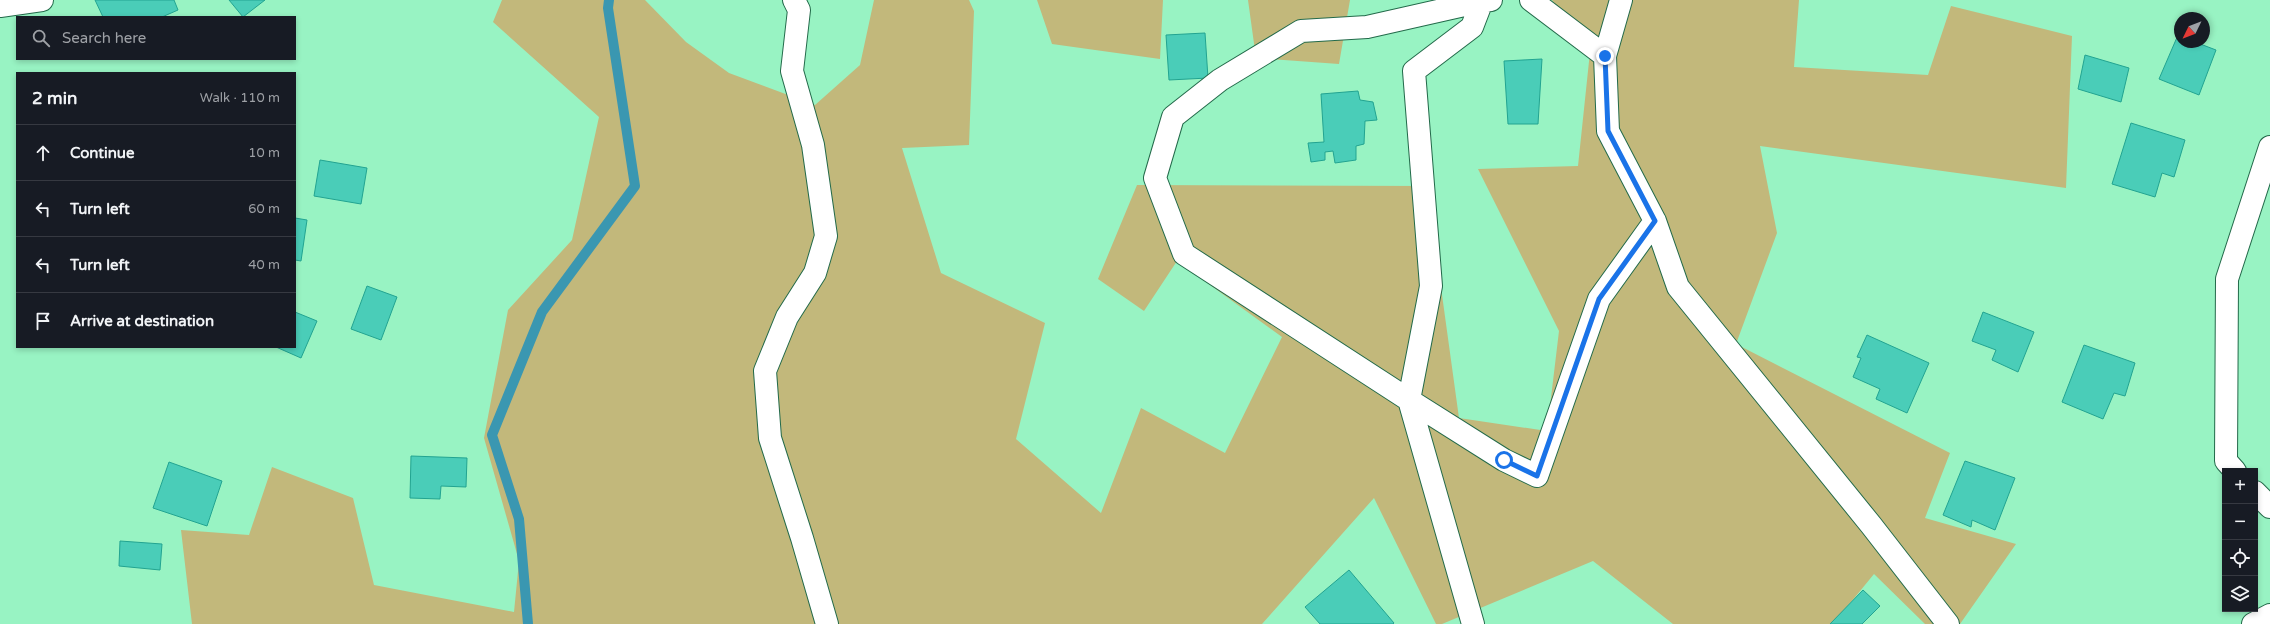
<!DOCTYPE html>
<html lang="en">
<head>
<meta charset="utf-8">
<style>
  :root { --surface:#171b24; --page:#242831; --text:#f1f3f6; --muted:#9ea1a6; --line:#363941 }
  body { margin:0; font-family:"Varela Round",sans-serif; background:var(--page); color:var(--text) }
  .controls { position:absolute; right:12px; bottom:12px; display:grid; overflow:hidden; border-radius:0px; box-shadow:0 2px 6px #0003 }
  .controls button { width:36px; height:36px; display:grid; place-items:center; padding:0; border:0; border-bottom:1px solid var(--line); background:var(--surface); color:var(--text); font:20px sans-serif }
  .compass { position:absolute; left:2174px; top:12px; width:36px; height:36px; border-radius:50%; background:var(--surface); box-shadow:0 2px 6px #0003; rotate:227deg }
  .stop { position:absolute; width:12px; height:12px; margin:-9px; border:3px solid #1a73e8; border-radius:50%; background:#fff }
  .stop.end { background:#1a73e8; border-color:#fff; box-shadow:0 1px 4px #0008 }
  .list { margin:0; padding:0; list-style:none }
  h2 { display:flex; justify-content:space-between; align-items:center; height:52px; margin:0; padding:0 16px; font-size:17px }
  h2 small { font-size:13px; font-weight:400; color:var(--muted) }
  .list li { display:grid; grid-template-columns:26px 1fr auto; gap:12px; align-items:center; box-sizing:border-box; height:56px; padding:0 16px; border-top:1px solid var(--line) }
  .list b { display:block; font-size:15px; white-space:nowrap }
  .list em { font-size:13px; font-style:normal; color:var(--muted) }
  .icon { flex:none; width:22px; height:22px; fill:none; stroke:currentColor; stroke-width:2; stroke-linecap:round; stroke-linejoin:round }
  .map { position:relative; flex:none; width:2270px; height:624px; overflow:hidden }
  .search { position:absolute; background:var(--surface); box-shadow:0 2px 6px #0003; left:16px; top:16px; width:280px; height:44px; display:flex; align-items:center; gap:10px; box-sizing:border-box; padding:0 14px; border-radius:0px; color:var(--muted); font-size:15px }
  .panel { position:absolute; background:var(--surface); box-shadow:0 2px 6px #0003; left:16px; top:72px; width:280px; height:276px; border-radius:0px }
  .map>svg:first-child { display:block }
  .green { fill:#c2b87b }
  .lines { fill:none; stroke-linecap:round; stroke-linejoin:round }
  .stream { stroke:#3a97b1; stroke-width:10 }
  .building { fill:#4acdb8; stroke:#22a491 }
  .street-casing { stroke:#236a4a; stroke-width:24 }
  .street { stroke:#fff; stroke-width:22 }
  .route { stroke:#1a73e8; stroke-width:5 }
</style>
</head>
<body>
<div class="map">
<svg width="2270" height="624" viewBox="0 0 2270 624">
  <rect width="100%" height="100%" fill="#98f3c3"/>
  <path class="green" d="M502,0H645L686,42L729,73L815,105L860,65L874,0H969L974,11L969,145L902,148L941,273L1045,323L1016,439L1101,513L1141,408L1225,453L1282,337L1177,261L1144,311L1098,279L1137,185L1427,186L1459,418L1547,431L1559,331L1478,169L1578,166L1590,52L1552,0H1799L1794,67L1928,75L1951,6L2072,36L2066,188L1760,146L1777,233L1736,344L1950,453L1925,518L2016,544L1960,624H1925L1874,574L1833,624H1673L1593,561L1442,624H1436L1374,498L1262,624H192L181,530L249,535L272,467L353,498L374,585L514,612L519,561L484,438L508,310L572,240L599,117L493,22Z
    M1037,0H1163L1160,59L1052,44Z
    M1248,0H1350L1339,64L1256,58Z"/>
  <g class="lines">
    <path class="stream" d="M528,624L519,519L492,435L542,312L635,186L608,8L609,0"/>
  </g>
  <path class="building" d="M95,0H174L178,10L162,17H103Z
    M229,0H265L243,17Z
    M1205,33L1208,78L1169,80L1166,35Z
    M2178,35L2180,36V42H2195L2216,50L2199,95L2159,79Z
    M2085,55L2129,68L2121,102L2078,89Z
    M1542,59L1538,124H1508L1504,61Z
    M1358,91L1360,100L1373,102L1377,120L1365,121L1364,144L1356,146V160L1335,163L1333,151L1325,152V160L1311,162L1308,143L1324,142L1321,94Z
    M2131,123L2185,140L2174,177L2162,173L2155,197L2112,184Z
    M320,160L367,168L361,204L314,196Z
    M295,218L307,220L301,261L295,260Z
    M367,286L397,297L381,340L351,329Z
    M295,312L317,321L301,358L276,347H295Z
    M1983,312L2034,332L2018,372L1992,360L1996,350L1972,341Z
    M1867,335L1929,363L1907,413L1876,399L1880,389L1853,377L1861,358L1857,357Z
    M2084,345L2135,363L2125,396L2114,393L2103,419L2062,402Z
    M411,456L467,458L466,487L441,486L440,499L410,498Z
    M1965,461L2015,478L1995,530L1972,520L1971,527L1943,515Z
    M169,462L222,481L207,526L153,508Z
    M120,541L162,544L160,570L119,566Z
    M1349,570L1394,623L1393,624H1320L1305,607Z
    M1863,590L1880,606L1862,624H1830Z"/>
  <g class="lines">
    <defs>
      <path id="street" d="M794,0L799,10L792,71L813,145L826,236L815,273L787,317L765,371L770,438L802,538L827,624
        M1531,0L1605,56
        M1621,0L1605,56L1608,131L1655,221L1678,287L1871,525L1948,624
        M1482,1L1367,27L1301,31L1220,80L1173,117L1155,178L1184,254L1409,400L1504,460L1537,476L1599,299L1655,221
        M0,6L42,0
        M2235,471L2226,461L2227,279L2270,147
        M2255,492L2270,507
        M1473,624L1409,400L1431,286L1414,71L1472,27L1482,1L1491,0
        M2253,624L2270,615"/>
    </defs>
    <use href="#street" class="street-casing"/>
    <use href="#street" class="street"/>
  </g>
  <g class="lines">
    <path class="route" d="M1504,460L1537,476L1599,299L1655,221L1608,131L1605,56"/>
  </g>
</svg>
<div class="controls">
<button>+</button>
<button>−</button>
<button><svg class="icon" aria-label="locate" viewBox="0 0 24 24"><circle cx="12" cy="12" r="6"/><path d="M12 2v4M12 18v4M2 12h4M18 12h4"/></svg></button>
<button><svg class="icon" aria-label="layers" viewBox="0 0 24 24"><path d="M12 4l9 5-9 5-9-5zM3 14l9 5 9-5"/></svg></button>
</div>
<svg class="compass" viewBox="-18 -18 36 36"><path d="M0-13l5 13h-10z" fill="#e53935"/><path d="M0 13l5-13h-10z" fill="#9ea1a6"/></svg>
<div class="stop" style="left:1504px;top:460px"></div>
<div class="stop end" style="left:1605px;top:56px"></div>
<div class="search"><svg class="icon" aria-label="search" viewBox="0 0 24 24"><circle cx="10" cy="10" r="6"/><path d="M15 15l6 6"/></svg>Search here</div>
<section class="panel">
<h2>2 min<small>Walk · 110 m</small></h2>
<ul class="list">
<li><svg class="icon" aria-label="ahead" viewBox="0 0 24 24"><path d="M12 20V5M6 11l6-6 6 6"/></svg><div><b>Continue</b></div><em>10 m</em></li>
<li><svg class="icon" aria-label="left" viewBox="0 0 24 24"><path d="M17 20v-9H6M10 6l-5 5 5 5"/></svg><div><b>Turn left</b></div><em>60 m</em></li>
<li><svg class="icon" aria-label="left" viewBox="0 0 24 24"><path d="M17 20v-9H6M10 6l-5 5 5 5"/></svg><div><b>Turn left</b></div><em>40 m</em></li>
<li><svg class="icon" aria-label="arrive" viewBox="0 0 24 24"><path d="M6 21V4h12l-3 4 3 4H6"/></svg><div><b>Arrive at destination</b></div></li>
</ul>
</section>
</div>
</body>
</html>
